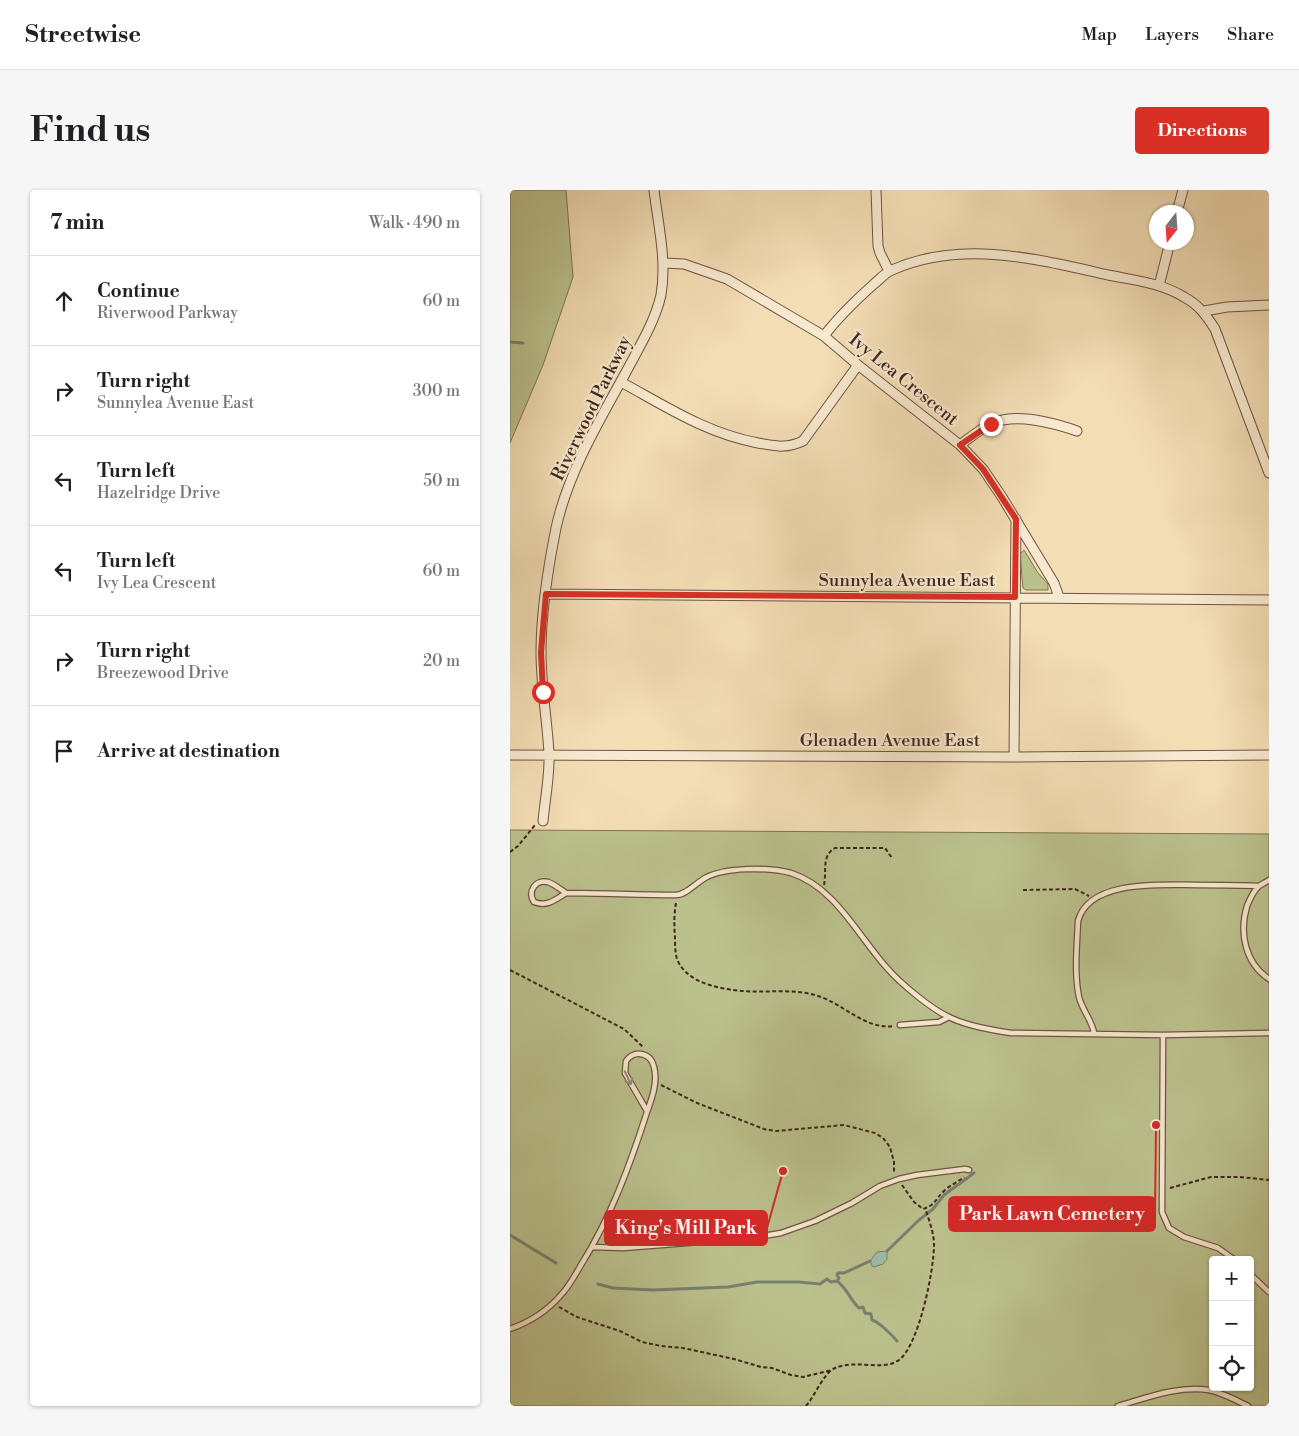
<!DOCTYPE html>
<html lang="en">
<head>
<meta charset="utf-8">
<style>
  :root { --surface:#fff; --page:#f6f6f6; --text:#202124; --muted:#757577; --line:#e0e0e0; --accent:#d93025 }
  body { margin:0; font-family:"Libre Bodoni",serif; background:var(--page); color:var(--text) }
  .controls { position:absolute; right:15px; bottom:15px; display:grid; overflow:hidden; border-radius:5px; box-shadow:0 1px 4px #0004 }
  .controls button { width:45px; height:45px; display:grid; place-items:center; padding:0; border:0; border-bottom:1px solid var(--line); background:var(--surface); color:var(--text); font:25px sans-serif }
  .compass { position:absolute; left:639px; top:15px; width:45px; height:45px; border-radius:50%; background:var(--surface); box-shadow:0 1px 4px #0004; rotate:197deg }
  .stop { position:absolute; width:15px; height:15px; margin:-11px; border:4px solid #d93025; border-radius:50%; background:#fff }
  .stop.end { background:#d93025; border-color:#fff; box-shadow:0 1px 5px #0008 }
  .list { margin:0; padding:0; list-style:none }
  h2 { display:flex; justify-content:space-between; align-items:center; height:65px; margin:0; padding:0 20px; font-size:21px }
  h2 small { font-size:16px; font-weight:400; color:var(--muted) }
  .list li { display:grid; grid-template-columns:32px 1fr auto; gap:15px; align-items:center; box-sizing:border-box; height:90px; padding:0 20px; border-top:1px solid var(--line) }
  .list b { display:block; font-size:19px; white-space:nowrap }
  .list p { margin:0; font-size:16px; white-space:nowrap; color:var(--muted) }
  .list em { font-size:16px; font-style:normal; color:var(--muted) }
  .icon { flex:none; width:28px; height:28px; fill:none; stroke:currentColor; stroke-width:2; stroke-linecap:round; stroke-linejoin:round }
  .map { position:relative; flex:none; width:759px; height:1216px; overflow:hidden; border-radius:5px }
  header { display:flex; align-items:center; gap:30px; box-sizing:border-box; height:70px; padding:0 25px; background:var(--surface); border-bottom:1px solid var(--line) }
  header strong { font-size:24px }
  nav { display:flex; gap:28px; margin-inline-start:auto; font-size:18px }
  .intro { display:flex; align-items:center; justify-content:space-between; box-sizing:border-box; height:120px; padding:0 30px }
  h1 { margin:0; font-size:35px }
  .button { padding:12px 22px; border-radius:5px; background:var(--accent); color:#fff; font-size:18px; font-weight:700 }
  main { display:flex; gap:30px; padding:0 30px }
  aside { flex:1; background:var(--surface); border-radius:5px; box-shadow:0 1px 4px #0004 }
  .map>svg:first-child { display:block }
  .green { fill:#bbc18d; stroke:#7e7455; fill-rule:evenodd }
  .water { fill:#9dbda8; stroke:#788170 }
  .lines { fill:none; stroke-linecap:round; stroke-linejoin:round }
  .stream { stroke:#788170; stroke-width:3 }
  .lane-casing { stroke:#6e5443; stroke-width:7 }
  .street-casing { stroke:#6e5443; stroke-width:11 }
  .path { stroke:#41261d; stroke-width:2; stroke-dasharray:4 2.5; stroke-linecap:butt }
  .lane { stroke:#f7e9cf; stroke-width:4.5 }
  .street { stroke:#f7e9cf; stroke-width:9 }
  .oneway { stroke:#9c8876 }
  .route { stroke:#d93025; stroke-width:6 }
  .labels { text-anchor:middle; stroke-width:4.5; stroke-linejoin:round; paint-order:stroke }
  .street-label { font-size:18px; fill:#41261d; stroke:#f7e9cf }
  .leader { fill:none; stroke:#d62828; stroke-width:2 }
  .callout-dot { fill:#d62828; stroke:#f7e9cf; stroke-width:2 }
  .callout { fill:#d62828; stroke:#d62828; stroke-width:2 }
  .callout-label { font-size:19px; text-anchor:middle; font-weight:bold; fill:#fff }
</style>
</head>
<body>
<header>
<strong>Streetwise</strong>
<nav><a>Map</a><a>Layers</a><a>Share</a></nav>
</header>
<div class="intro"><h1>Find us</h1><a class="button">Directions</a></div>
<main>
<aside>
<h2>7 min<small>Walk · 490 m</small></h2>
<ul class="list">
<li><svg class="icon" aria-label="ahead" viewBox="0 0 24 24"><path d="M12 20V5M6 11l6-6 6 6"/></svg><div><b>Continue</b><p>Riverwood Parkway</p></div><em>60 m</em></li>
<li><svg class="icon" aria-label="right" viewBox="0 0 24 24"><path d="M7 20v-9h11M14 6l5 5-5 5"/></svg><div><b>Turn right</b><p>Sunnylea Avenue East</p></div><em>300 m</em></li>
<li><svg class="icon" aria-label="left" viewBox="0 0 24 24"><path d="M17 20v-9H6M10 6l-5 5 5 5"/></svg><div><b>Turn left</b><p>Hazelridge Drive</p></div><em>50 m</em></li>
<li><svg class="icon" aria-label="left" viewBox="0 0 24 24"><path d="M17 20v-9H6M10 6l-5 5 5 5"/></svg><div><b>Turn left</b><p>Ivy Lea Crescent</p></div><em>60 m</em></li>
<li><svg class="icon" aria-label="right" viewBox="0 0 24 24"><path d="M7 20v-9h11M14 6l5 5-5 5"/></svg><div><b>Turn right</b><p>Breezewood Drive</p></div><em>20 m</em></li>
<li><svg class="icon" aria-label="arrive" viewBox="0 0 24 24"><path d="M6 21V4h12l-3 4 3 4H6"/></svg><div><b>Arrive at destination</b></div></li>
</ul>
</aside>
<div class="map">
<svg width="759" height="1216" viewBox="0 0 759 1216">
  <rect width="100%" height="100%" fill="#f3ddb5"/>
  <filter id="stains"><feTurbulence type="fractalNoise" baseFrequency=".004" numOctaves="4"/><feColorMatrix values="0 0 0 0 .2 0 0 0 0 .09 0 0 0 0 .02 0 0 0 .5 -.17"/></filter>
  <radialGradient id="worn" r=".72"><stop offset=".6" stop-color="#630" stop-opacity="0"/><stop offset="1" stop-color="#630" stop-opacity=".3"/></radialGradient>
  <path class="green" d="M0,0H56L63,87L33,175L0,253Z
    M514,360L528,383L538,394V400H516L513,398L510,364Z
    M0,640L759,644V1216H0ZM703,1070H740V1197H703Z"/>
  <path class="water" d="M367,1062L377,1061V1069L373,1074L364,1077L362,1076L360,1071Z"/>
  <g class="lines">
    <path class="stream" d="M0,152L13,153
      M0,1045L46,1073
      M377,1061L409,1030L423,1019L434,1005L464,983
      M327,1091L329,1088L327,1085L328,1083H334L360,1071
      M88,1094L103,1098L143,1100L218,1097L247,1092H288L310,1094L317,1089L321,1092L327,1091C337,1098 340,1110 349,1118L353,1117L355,1123L361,1124L362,1130C369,1132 382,1145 387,1151"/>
    <defs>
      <path id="lane" d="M759,690C756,692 752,694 749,696C743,701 740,709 737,716C729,743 735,773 759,789
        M56,703C50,699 44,694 38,692C26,689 17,701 24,712C37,717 45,710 56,703C92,703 129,705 166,705C176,705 186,693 195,688C215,677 258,677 281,683C325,697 348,746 377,778C390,793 421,819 439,827C457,836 482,840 501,843L653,845L759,843
        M390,835L429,832L439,827
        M584,843C582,830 572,820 569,807C564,783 567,755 568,731C579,689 653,695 686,695C707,695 727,695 748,696
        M653,845L652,1022L659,1038L674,1047L708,1058L725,1070
        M82,1057L113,1058L241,1048L271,1043L305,1031L342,1013L370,996L389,989L407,985L455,979L459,980
        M740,1084L759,1102
        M0,1139C20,1132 36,1122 50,1106C59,1097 65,1085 71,1075C101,1027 120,975 137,922C142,908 148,892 144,877C141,863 125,859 116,871L115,883L137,921
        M608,1216C636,1208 669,1195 699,1200C713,1203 726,1210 738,1216"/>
      <path id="street" d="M366,0L368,56L370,63L379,81
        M667,22L673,0
        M154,73L174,74L217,89L314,146L348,175L450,255L473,279L492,307L544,393L549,407
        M649,96L660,52
        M694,121L717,117L759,115
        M314,146C329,126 346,110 364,94C370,89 375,83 382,80C452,49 527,69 598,85C623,90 652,93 674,107C689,115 696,125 705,139L759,283
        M111,192C157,217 196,243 248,253C266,256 276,259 293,251L348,175
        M450,255C461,247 471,238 483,233C506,223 544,233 567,241
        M36,404L759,410
        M0,565L504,567L759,565
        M504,567L506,329
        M33,631C35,609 40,585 39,563C37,529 31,496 31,462C31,420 38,378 46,338C58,283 88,233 115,184C128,159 145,132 151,105C157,70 148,34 144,0"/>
    </defs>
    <use href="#lane" class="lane-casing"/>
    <use href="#street" class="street-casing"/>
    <path class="path" d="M0,662L8,656L25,635
      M314,695C317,681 311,666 325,658H375L382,668
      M513,700L565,699L579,706
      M166,713C164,724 164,735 165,747C165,754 165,762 167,769C176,793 210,799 232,801C258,803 284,798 308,806C334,814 355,840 384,836
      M0,780L114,839L133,857
      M151,895L187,913L254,939L266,941L334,935L365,943L373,948L380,957L384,972V983
      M392,995L404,1012L413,1019C426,1015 425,1009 434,1001C440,995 448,992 454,987
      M660,998L701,987H730L759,990
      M49,1117L67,1127L110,1141L132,1152L151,1156L173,1158L224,1169L251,1177L262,1178L281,1185L293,1187L322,1180
      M296,1216C304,1207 313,1185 323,1179C344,1168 372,1182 389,1170C409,1155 424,1080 424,1055C424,1043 419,1030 415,1018"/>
    <use href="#lane" class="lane"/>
    <use href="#street" class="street"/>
  </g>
  <defs><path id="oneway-shaft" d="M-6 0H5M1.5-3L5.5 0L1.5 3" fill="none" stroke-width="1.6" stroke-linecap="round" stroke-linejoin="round" transform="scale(1.25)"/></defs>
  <use class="oneway" href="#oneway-shaft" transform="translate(118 888) rotate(64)"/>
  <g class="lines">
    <path class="route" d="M33,502L31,462L36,404L505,407L506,329L473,279L450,255L481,234"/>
  </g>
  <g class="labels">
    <g class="street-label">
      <text transform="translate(394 189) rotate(39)" y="6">Ivy Lea Crescent</text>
      <text transform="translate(81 218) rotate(-64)" y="6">Riverwood Parkway</text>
      <text x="397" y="396">Sunnylea Avenue East</text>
      <text x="380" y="556">Glenaden Avenue East</text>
    </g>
  </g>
  <path class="leader" d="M646 935L645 1024M273 981L257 1038"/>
  <g class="callout-dot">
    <circle cx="646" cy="935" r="5"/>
    <circle cx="273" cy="981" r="5"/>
  </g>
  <g class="callout">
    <rect x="439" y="1007" width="206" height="34" rx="5"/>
    <rect x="95" y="1021" width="162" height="34" rx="5"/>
  </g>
  <g class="callout-label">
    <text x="542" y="1030">Park Lawn Cemetery</text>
    <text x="176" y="1044">King's Mill Park</text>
  </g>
  <rect width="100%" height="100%" filter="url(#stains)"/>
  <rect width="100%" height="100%" fill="url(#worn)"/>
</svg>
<div class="controls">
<button>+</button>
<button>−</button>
<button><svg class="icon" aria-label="locate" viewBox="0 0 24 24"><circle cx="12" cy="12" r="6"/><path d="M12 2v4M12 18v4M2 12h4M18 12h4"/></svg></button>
</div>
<svg class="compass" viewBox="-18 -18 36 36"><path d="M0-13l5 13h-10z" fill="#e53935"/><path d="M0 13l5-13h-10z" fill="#757577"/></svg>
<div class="stop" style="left:33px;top:502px"></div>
<div class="stop end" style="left:481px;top:234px"></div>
</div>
</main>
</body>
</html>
